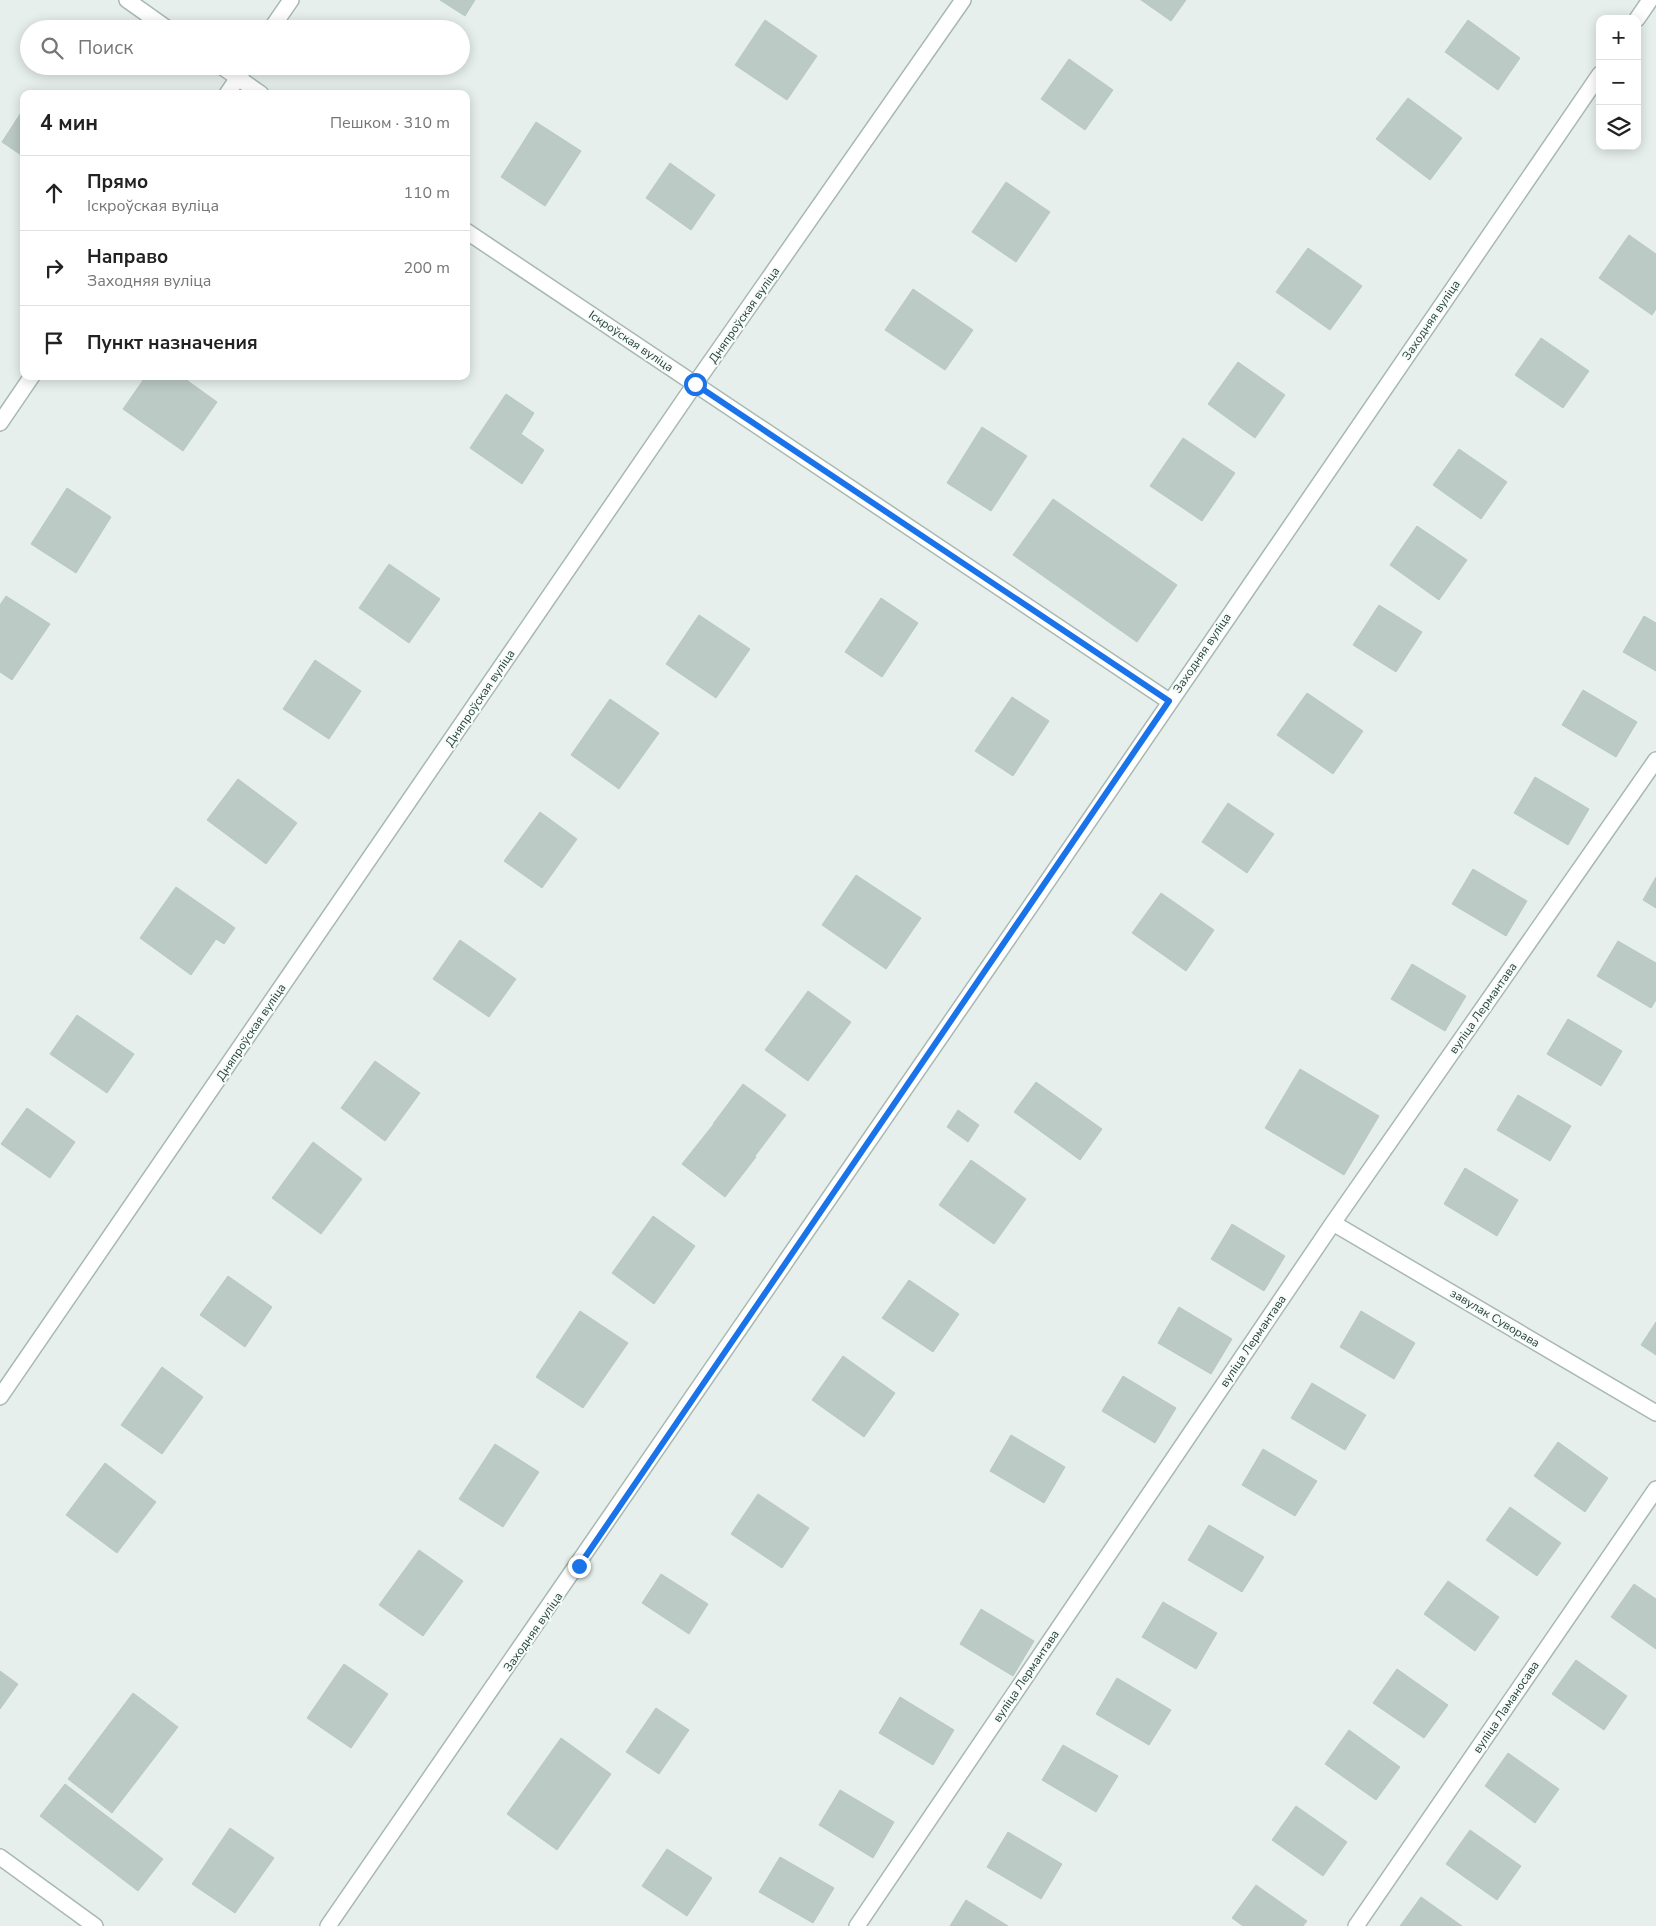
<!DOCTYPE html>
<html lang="ru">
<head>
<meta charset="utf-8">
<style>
  :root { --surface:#fff; --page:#f6f6f6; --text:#222; --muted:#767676; --line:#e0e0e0 }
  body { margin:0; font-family:"Nunito Sans",sans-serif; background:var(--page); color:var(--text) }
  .controls { position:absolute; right:15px; top:15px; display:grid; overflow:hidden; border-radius:10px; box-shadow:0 2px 12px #0003 }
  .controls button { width:45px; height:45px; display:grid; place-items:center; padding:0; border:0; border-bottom:1px solid var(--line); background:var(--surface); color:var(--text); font:25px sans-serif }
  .stop { position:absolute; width:15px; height:15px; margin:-11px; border:4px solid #1a73e8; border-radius:50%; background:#fff }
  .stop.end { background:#1a73e8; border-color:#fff; box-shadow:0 1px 5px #0008 }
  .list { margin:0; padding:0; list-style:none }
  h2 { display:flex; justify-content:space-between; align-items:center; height:65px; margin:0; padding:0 20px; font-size:21px }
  h2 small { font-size:16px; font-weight:400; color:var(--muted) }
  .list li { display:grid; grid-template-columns:32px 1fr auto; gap:15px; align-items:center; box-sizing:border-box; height:75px; padding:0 20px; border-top:1px solid var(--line) }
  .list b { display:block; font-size:19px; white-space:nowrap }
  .list p { margin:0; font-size:16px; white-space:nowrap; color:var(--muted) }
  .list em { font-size:16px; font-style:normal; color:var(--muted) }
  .icon { flex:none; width:28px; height:28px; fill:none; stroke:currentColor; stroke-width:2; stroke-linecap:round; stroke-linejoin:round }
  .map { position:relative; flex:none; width:1656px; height:1926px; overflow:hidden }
  .search { position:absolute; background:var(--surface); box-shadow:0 2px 12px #0003; left:20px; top:20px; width:450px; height:55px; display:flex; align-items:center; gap:12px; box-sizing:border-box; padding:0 18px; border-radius:28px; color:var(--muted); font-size:19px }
  .panel { position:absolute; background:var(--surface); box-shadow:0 2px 12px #0003; left:20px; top:90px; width:450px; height:290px; border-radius:10px }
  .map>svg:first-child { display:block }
  .building { fill:#bbcac4; stroke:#b8c9c2 }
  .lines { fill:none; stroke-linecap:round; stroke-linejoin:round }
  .minor-casing { stroke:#a8b8b2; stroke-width:18 }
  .minor { stroke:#fff; stroke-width:15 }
  .route { stroke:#1a73e8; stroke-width:6 }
  .labels { text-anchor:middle; stroke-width:4; stroke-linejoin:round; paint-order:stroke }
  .street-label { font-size:12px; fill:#24423a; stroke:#f7fbf9 }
</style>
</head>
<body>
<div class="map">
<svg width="1656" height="1926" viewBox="0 0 1656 1926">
  <rect width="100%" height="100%" fill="#e6efeb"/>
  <path class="building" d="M440,0H475L465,16Z
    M1141,0H1186L1171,21Z
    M765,20L817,56L787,100L735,65Z
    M1468,20L1520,58L1498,90L1445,52Z
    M1069,59L1113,90L1085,130L1041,99Z
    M1408,98L1462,138L1430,180L1376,139Z
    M24,108V157L2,142Z
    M536,122L581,151L545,206L501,177Z
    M670,163L715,195L691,230L646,198Z
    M1006,182L1050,212L1016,262L972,232Z
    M1629,235L1656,254V309L1652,315L1599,278Z
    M1308,248L1362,286L1330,330L1276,292Z
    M913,289L973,330L945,370L885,330Z
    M1541,338L1589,371L1563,408L1515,375Z
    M1238,362L1285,395L1255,438L1208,404Z
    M146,376H181L217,402L183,451L123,409Z
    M506,394L534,413L521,434L544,450L522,484L470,448Z
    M982,427L1027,456L991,511L947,483Z
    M1183,438L1235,473L1202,521L1150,486Z
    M1459,449L1507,482L1481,519L1433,485Z
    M67,488L111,517L76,573L31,544Z
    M1053,499L1177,585L1137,642L1013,555Z
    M1417,526L1467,560L1439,600L1390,565Z
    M389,564L440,599L409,643L359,608Z
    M6,596L50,624L12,680L0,672V605Z
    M881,598L918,623L882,677L845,652Z
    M1379,605L1422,632L1396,672L1353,645Z
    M699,615L750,649L716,698L666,664Z
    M1644,616L1656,623V671L1623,652Z
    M315,660L361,691L329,739L283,709Z
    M1583,690L1637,722L1616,757L1562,725Z
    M1307,693L1363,731L1333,774L1277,735Z
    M1012,697L1049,721L1013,776L975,751Z
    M610,699L659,733L619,789L571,755Z
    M1535,777L1589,809L1568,845L1514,813Z
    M238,779L297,823L266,864L207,820Z
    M1228,803L1274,834L1247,873L1202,842Z
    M540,812L577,839L542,888L504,861Z
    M1473,869L1527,901L1506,936L1452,904Z
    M856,875L921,918L886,969L822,925Z
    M1656,877V908L1643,900Z
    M176,887L235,928L224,944L216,939L191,975L140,938Z
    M1161,893L1214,930L1186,971L1132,933Z
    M460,940L516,979L489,1017L433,979Z
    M1618,941L1656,963V1000L1651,1008L1597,976Z
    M1412,964L1466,996L1445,1031L1391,999Z
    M808,991L851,1022L808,1081L765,1050Z
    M77,1015L134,1054L107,1093L50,1054Z
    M1568,1019L1622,1051L1601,1086L1547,1054Z
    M375,1061L420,1093L385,1141L341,1108Z
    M1300,1069L1379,1116L1344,1175L1265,1128Z
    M1036,1082L1102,1129L1080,1160L1014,1112Z
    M743,1084L786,1115L755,1156L713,1124Z
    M1518,1095L1571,1126L1550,1161L1497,1130Z
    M27,1108L75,1142L50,1178L1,1144Z
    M958,1110L979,1125L968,1142L947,1127Z
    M713,1125L756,1157L725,1197L682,1164Z
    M313,1142L362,1179L321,1234L272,1198Z
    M971,1160L1026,1199L994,1244L939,1205Z
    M1465,1168L1518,1200L1497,1236L1444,1204Z
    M653,1216L695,1246L654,1304L612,1273Z
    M1232,1224L1285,1256L1264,1291L1211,1259Z
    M228,1276L272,1307L245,1347L200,1315Z
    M909,1280L959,1314L933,1352L882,1318Z
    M1179,1307L1232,1339L1211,1374L1158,1343Z
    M580,1311L628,1343L583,1408L536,1377Z
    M1361,1311L1415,1343L1394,1379L1340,1347Z
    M1656,1322V1355L1641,1345Z
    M843,1356L895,1393L864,1437L812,1400Z
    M162,1367L203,1397L162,1454L121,1425Z
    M1123,1376L1176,1408L1155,1443L1102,1411Z
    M1312,1383L1366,1415L1345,1450L1291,1418Z
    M1011,1435L1065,1467L1044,1503L990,1471Z
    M1558,1442L1608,1478L1585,1512L1534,1476Z
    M495,1444L539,1472L503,1527L459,1499Z
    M1263,1449L1317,1481L1295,1516L1242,1485Z
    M105,1463L156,1502L117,1553L66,1515Z
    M758,1494L809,1528L782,1568L731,1534Z
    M1510,1507L1561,1543L1537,1576L1486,1540Z
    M1209,1525L1264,1557L1242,1592L1188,1560Z
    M419,1550L463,1581L423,1636L379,1605Z
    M661,1574L708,1604L689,1634L642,1603Z
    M1448,1581L1499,1617L1475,1651L1424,1614Z
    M1634,1584L1656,1599V1649L1611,1617Z
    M1163,1602L1217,1633L1196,1669L1142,1637Z
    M981,1609L1034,1641L1013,1676L960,1644Z
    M1576,1660L1627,1696L1604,1730L1552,1694Z
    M344,1664L388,1694L351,1748L307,1718Z
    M1397,1669L1448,1705L1424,1738L1373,1703Z
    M0,1671L18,1684L0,1709Z
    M1117,1678L1171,1710L1149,1745L1096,1714Z
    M133,1693L178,1727L112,1813L68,1779Z
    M900,1697L954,1730L933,1765L879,1733Z
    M656,1708L689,1730L659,1774L626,1752Z
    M1349,1730L1400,1767L1376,1800L1325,1764Z
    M561,1738L611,1774L557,1850L507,1814Z
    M1063,1745L1118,1776L1096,1812L1042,1780Z
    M1508,1753L1559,1789L1535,1823L1485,1786Z
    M65,1784L163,1859L138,1891L40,1816Z
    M840,1790L894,1822L873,1858L819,1825Z
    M1296,1806L1347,1842L1323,1876L1272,1840Z
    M230,1828L274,1858L235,1913L192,1884Z
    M1470,1830L1521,1866L1497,1900L1446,1864Z
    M1008,1832L1062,1864L1041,1899L987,1867Z
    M667,1849L712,1878L687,1916L642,1886Z
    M780,1857L834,1888L813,1923L759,1892Z
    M1256,1885L1307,1921L1303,1926H1243L1232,1918Z
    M1421,1897L1462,1926H1400Z
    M966,1900L1008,1926H950Z"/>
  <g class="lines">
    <defs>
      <path id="minor" d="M127,0L168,29
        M1637,19L1650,0
        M271,29L291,0
        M221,66L261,94
        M227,94L246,66
        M466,231L1169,701
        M0,423L32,376
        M1333,1223L1656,1413
        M0,1397L695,384L963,0
        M0,1857L95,1926
        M328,1926C756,1312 1176,691 1600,74
        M857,1926L1333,1223L1656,760
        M1356,1926L1656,1489"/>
    </defs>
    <use href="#minor" class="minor-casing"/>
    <use href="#minor" class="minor"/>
  </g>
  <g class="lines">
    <path class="route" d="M579,1566L1169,701L695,384"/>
  </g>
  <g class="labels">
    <g class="street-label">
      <text transform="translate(744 315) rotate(-55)" y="4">Дняпроўская вуліца</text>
      <text transform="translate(1431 320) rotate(-56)" y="4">Заходняя вуліца</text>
      <text transform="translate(631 341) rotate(34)" y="4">Іскроўская вуліца</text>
      <text transform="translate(1202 653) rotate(-56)" y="4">Заходняя вуліца</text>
      <text transform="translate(480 698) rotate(-56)" y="4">Дняпроўская вуліца</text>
      <text transform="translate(1483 1008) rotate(-55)" y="4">вуліца Лермантава</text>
      <text transform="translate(251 1032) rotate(-56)" y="4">Дняпроўская вуліца</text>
      <text transform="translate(1495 1318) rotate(31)" y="4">завулак Суворава</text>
      <text transform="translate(1253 1341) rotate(-56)" y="4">вуліца Лермантава</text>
      <text transform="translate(533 1632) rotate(-55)" y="4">Заходняя вуліца</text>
      <text transform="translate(1026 1676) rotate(-56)" y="4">вуліца Лермантава</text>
      <text transform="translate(1506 1707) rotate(-56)" y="4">вуліца Ламаносава</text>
    </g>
  </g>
</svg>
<div class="controls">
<button>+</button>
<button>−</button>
<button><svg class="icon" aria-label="layers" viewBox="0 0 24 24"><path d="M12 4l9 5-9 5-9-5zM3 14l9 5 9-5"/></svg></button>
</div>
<div class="stop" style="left:695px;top:384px"></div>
<div class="stop end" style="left:579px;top:1566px"></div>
<div class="search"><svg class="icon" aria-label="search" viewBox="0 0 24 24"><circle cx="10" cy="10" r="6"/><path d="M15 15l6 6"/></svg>Поиск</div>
<section class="panel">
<h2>4 мин<small>Пешком · 310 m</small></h2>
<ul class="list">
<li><svg class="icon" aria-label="ahead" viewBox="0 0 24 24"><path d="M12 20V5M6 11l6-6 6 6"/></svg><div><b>Прямо</b><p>Іскроўская вуліца</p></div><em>110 m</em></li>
<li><svg class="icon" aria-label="right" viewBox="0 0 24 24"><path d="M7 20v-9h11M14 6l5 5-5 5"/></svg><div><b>Направо</b><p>Заходняя вуліца</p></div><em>200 m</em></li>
<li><svg class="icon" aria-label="arrive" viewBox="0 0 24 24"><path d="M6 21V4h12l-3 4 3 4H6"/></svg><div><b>Пункт назначения</b></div></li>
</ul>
</section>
</div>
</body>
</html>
